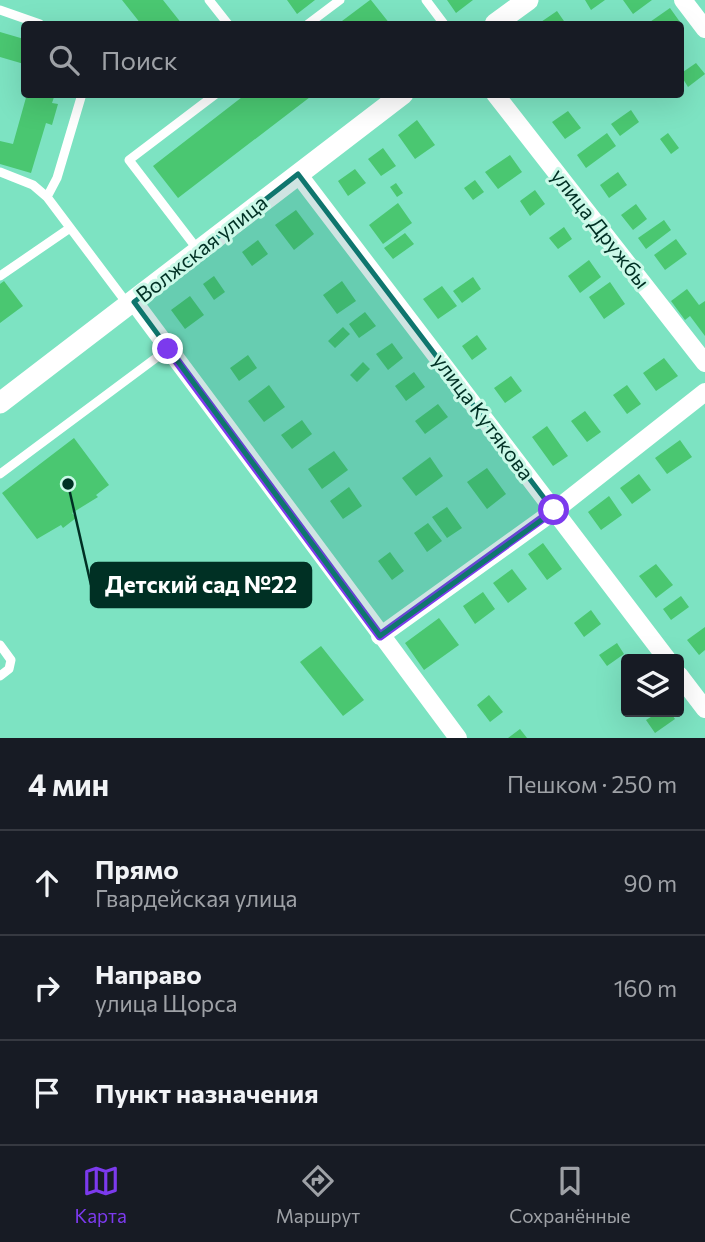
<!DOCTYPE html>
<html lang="ru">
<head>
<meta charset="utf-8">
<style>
  :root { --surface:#171b24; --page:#242831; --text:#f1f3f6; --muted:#9ea1a6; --line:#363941; --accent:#7c3aed }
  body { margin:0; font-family:Commissioner,sans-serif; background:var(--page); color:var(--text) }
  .controls { position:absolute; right:21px; bottom:21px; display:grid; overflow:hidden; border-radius:7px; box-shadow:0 7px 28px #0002 }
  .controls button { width:63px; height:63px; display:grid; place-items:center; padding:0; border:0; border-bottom:2px solid var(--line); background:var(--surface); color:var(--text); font:35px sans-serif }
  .stop { position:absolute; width:21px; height:21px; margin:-16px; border:5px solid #7c3aed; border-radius:50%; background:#fff }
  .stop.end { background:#7c3aed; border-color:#fff; box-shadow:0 2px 7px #0008 }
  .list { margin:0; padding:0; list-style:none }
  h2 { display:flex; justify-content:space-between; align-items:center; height:91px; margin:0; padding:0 28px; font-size:30px }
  h2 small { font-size:23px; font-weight:400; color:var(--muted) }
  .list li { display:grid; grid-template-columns:46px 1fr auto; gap:21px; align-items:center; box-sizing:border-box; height:105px; padding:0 28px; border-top:2px solid var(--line) }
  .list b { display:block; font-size:26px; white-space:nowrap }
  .list p { margin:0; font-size:23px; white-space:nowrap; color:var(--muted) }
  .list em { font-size:23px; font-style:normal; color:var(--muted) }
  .icon { flex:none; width:38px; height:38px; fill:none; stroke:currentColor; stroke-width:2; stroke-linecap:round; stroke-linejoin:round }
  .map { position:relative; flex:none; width:705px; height:738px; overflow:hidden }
  .search { position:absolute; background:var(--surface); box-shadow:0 7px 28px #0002; left:21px; right:21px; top:21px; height:77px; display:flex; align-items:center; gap:18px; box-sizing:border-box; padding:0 24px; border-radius:7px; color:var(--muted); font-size:26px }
  .sheet { height:406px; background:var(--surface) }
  nav { display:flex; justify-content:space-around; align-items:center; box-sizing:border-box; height:98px; border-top:2px solid var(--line); background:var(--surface); font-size:19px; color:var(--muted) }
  nav a { display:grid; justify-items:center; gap:4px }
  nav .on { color:var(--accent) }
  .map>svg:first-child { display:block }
  .building { fill:#4ac771 }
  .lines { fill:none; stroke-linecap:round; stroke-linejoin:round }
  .service { stroke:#fff; stroke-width:9 }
  .minor { stroke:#fff; stroke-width:18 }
  .tertiary { stroke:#fff; stroke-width:21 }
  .route { stroke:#7c3aed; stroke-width:9 }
  .marked { fill:#0f766e; fill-opacity:0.2; stroke:#0f766e; stroke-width:5; stroke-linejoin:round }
  .labels { text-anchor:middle; stroke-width:6; stroke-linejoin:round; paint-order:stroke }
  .street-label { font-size:21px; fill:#003024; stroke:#caf9e8 }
  .leader { fill:none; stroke:#003024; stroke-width:2.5 }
  .callout-dot { fill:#003024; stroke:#caf9e8; stroke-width:2.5 }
  .callout { fill:#003024; stroke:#003024; stroke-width:2.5 }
  .callout-label { font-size:23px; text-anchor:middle; font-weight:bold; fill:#fff }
</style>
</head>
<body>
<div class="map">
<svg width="705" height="738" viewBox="0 0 705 738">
  <rect width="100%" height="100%" fill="#7de3c2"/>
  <path class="building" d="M122,0H163L182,24H141Z
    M287,0H315L297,14Z
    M371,0L390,24H338L370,0Z
    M447,0H473L456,13Z
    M585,0H605L591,10Z
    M623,0H652L633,14Z
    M670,8L680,22L676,24H647Z
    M557,11L566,24H538Z
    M0,32L24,39V64L0,57Z
    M696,63L705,74L688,87L680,74Z
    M27,94H55L52,103L58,104L52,125L46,123L31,173L0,164V141L13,144Z
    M246,94H314L178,198L153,166Z
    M631,110L639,122L620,136L611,124Z
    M568,111L581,128L565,139L552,122Z
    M417,120L435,145L415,159L398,135Z
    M607,133L616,146L586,168L577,155Z
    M668,133L679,148L671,154L660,139Z
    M383,148L396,166L381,176L368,159Z
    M510,155L522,172L498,189L485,172Z
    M355,169L366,183L348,196L338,181Z
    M618,172L627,185L609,198L600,185Z
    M475,180L484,192L473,200L464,188Z
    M396,183L403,193L397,197L390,187Z
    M535,190L545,204L530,216L520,201Z
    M398,203L412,223L383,244L369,225Z
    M636,204L647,219L633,230L621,215Z
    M296,210L314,234L294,250L275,225Z
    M664,220L671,230L646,249L638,238Z
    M564,227L572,239L558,249L549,238Z
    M405,233L414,244L393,259L384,248Z
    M676,239L687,254L665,270L654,255Z
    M258,240L268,254L252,266L242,252Z
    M589,260L601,277L580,293L568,276Z
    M214,276L225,292L214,300L203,284Z
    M473,277L481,289L462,303L453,291Z
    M4,281L23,306L0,323V284Z
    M342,281L356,301L337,314L323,295Z
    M610,282L625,304L604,319L589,297Z
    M442,286L457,306L438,319L423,299Z
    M687,289L699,305L705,301V336L690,316L685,320L671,301Z
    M190,296L204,315L185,329L171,310Z
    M365,312L376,326L359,338L349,324Z
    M343,327L350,334L335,348L328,341Z
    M477,335L487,349L472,360L462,346Z
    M392,343L403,358L388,370L376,354Z
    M248,355L257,368L239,381L230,368Z
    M664,358L678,376L656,391L643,373Z
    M363,362L370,369L357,382L350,375Z
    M414,372L425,387L406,401L395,386Z
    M511,376L522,391L505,403L494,388Z
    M269,385L285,407L264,422L248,401Z
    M627,385L641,404L627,414L613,395Z
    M438,404L448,417L425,434L415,421Z
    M585,411L601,432L587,442L571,421Z
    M302,420L312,434L292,449L281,435Z
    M547,426L568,456L553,466L532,437Z
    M74,438L109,485L96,495L98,497L72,513L76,518L63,528L61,525L37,539L2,493Z
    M680,440L692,457L667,474L655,458Z
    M334,451L348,470L322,489L308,469Z
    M430,457L443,476L416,496L402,478Z
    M487,468L506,494L487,509L467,482Z
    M639,474L651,490L632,504L620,488Z
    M349,487L362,506L343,519L330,501Z
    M609,496L622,515L601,530L588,512Z
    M447,507L462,528L447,538L432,517Z
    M428,523L442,541L427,552L414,533Z
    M543,543L562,569L547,580L528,554Z
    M390,552L404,571L392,580L378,561Z
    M656,564L673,585L656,598L639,576Z
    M512,569L527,589L508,603L493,583Z
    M483,592L495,609L475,624L463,606Z
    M681,596L689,607L671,620L663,609Z
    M591,610L601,624L584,637L574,623Z
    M439,618L459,645L424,670L405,643Z
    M705,627V650L699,655L687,640Z
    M617,643L624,654L607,666L599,655Z
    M321,646L364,700L343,716L300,662Z
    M489,695L503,712L490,722L477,705Z
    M659,712H670L675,719L655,733L646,720Z
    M520,729L527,738H508Z"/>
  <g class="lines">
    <path class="service" d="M209,0L228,24
      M426,0L444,24
      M0,10L40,24
      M308,24L340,0
      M0,172L33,185L47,197L129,306
      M47,197L57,178L82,94
      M198,250L129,160L216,94
      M0,276L70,228
      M0,474L168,349
      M0,645L11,660L9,669L0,676"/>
    <path class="minor" d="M683,0L705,29
      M495,94L705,363
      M298,174L667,659
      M134,302L458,738
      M380,636L554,511L705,392
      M679,675L705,709"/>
    <path class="tertiary" d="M495,24L528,0
      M0,403L403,94"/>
  </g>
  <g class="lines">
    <path class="route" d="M168,349L380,636L554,510"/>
  </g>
  <path class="marked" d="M298,174L554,511L380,636L134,302Z"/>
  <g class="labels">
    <g class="street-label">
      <text transform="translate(600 229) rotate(52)" y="7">улица Дружбы</text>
      <text transform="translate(202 249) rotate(-38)" y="7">Волжская улица</text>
      <text transform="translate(483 417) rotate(53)" y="7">улица Кутякова</text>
    </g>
  </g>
  <path class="leader" d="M68 484L91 585"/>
  <circle class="callout-dot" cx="68" cy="484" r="7"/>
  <rect class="callout" x="91" y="563" width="220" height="44" rx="7"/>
  <g class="callout-label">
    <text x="201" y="593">Детский сад №22</text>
  </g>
</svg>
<div class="controls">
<button><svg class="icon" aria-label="layers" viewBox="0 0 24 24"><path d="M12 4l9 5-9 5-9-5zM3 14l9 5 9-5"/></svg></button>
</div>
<div class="stop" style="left:554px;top:510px"></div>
<div class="stop end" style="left:168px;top:349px"></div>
<div class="search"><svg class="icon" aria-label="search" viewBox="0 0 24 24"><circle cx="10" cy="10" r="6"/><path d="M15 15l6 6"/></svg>Поиск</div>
</div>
<section class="sheet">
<h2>4 мин<small>Пешком · 250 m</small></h2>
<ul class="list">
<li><svg class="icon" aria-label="ahead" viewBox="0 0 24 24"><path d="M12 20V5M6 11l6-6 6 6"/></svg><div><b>Прямо</b><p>Гвардейская улица</p></div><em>90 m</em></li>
<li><svg class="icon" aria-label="right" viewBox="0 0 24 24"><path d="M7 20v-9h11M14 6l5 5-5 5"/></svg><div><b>Направо</b><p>улица Щорса</p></div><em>160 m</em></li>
<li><svg class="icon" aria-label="arrive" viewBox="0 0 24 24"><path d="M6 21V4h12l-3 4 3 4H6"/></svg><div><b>Пункт назначения</b></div></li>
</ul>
</section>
<nav>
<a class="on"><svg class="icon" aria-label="map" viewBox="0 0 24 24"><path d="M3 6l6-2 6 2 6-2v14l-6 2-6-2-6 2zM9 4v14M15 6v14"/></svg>Карта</a>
<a><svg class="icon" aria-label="directions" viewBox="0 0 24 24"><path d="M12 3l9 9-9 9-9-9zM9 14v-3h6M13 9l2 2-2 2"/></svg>Маршрут</a>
<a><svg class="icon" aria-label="saved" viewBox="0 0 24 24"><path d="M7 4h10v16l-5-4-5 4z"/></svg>Сохранённые</a>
</nav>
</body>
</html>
